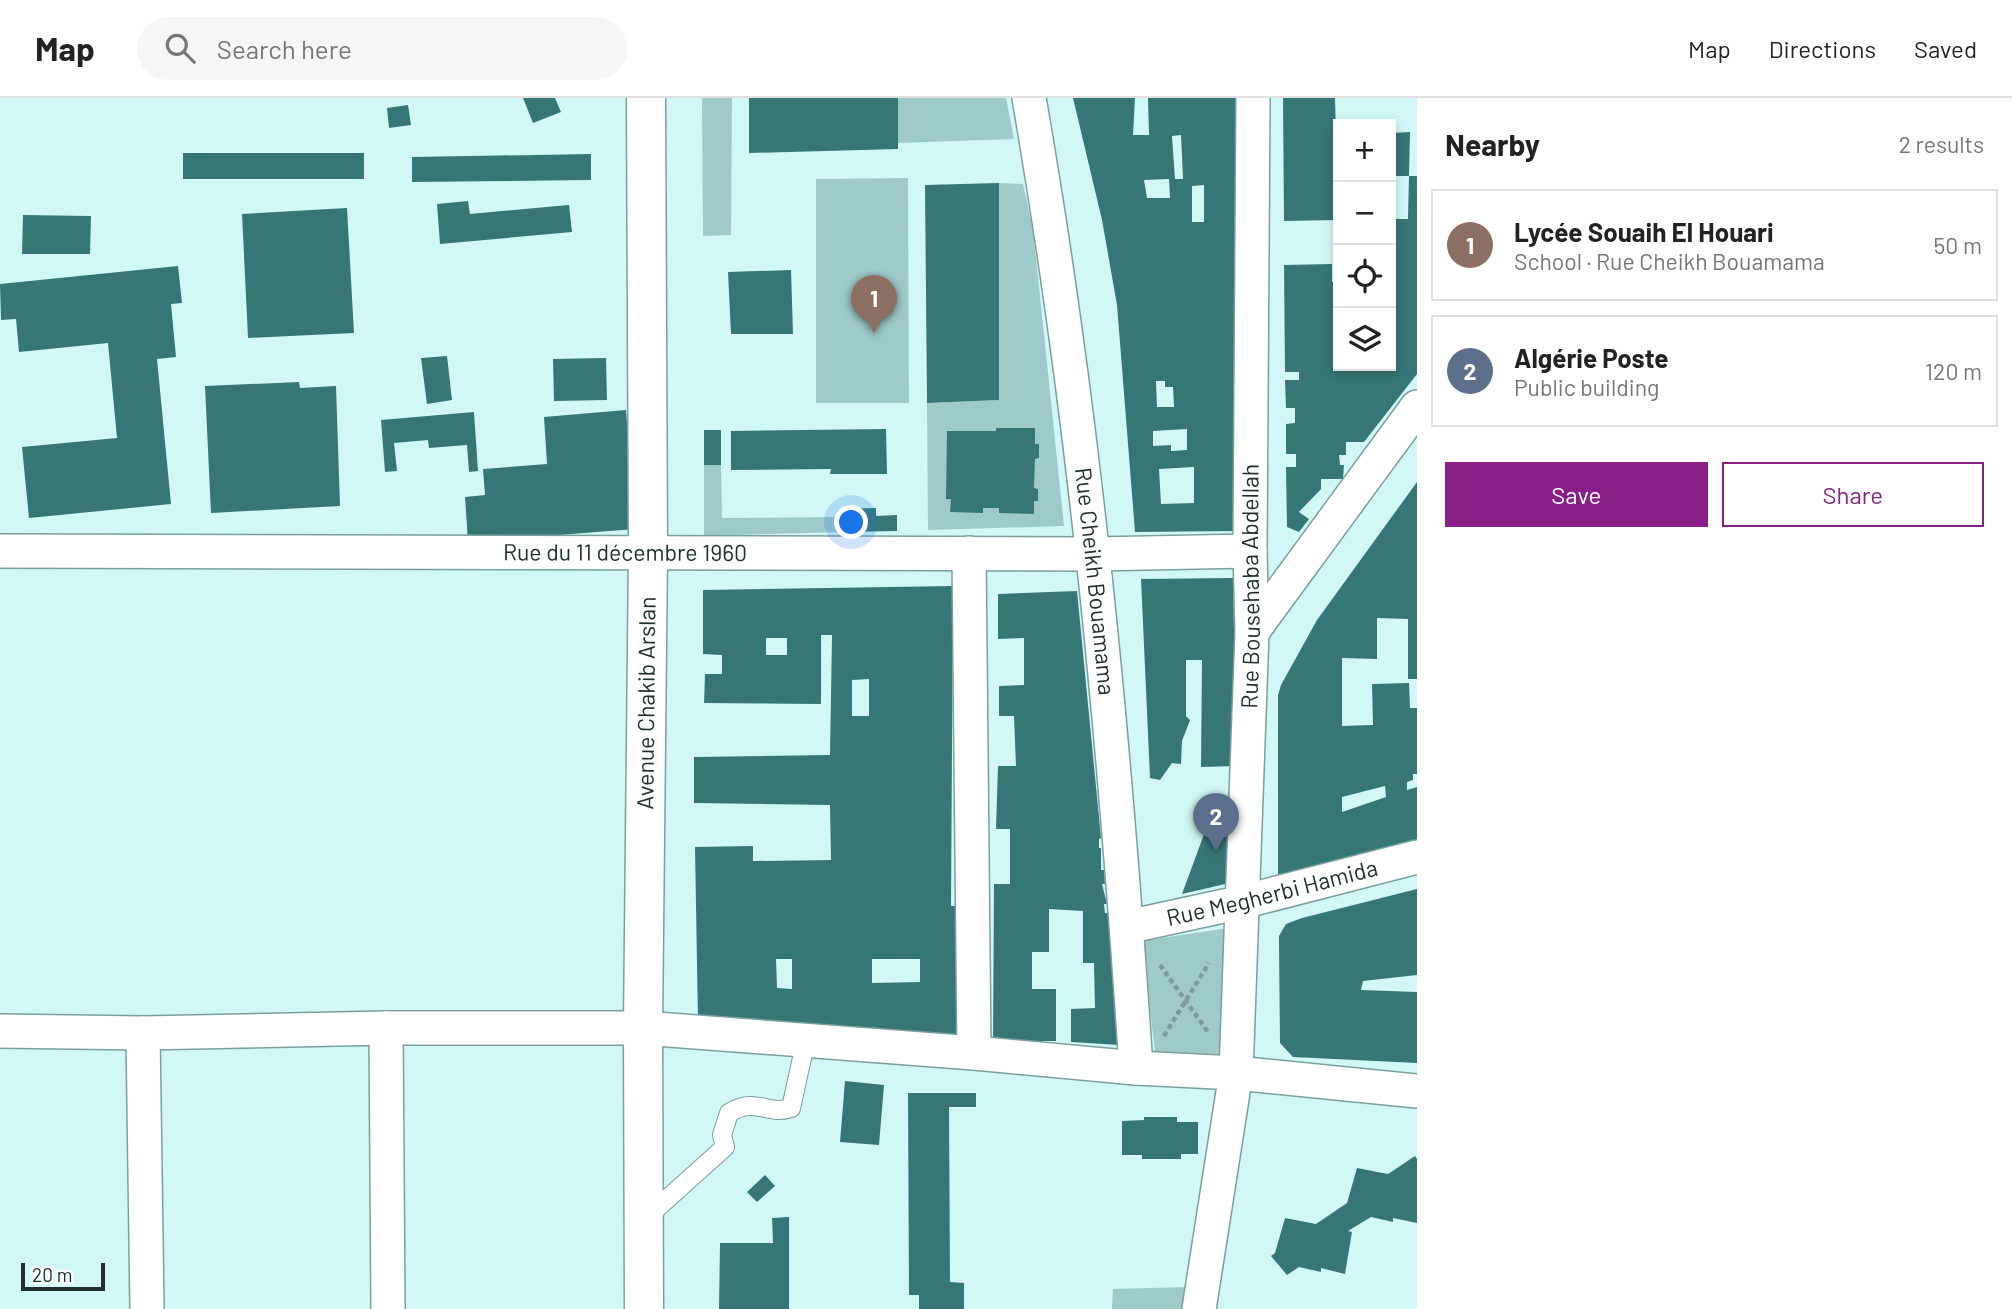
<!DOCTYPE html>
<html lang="en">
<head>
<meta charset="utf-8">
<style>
  :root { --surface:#fff; --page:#f6f6f6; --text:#222; --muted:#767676; --line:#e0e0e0; --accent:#882087 }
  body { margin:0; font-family:Barlow,sans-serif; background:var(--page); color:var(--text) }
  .controls { position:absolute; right:21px; top:21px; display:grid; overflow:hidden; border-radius:0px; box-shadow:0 4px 10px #0003 }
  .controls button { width:63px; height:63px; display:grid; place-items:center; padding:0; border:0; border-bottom:2px solid var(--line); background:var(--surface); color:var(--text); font:35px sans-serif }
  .scale { position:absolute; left:21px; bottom:18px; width:84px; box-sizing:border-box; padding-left:7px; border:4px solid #202f2f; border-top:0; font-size:19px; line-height:24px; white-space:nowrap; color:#202f2f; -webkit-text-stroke:5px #f6fefe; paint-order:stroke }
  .you { position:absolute; left:852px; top:425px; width:24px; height:24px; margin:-18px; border:5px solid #fff; border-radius:50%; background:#1a73e8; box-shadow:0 0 0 10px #1a73e833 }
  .badge { display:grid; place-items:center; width:46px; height:46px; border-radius:50%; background:var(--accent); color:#fff; font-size:23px; font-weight:700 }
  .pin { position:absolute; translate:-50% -58px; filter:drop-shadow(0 2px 4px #0008) }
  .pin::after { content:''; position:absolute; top:37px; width:24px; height:21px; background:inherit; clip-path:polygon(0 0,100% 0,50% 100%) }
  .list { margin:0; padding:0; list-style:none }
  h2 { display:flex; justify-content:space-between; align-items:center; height:91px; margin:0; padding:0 28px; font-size:30px }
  h2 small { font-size:23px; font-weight:400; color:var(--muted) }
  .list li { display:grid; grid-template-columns:46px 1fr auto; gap:21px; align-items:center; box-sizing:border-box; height:112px; margin:0 14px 14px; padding:0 14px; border:2px solid var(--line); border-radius:0px }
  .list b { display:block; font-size:26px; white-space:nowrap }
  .list p { margin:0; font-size:23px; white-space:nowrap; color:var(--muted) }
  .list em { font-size:23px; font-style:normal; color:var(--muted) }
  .actions { display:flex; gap:14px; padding:21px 28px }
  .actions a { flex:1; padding:16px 0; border:2px solid var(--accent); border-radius:0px; text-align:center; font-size:24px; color:var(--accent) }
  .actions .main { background:var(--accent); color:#fff }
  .icon { flex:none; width:38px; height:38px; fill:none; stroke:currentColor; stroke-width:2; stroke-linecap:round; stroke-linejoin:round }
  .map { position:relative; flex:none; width:1417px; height:1211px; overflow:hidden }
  header { display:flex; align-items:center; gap:42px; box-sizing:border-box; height:98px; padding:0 35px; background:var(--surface); border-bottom:2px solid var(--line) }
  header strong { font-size:33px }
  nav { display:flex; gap:38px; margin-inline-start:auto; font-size:24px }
  .search { width:490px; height:63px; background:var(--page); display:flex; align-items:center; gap:18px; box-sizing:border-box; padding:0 24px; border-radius:38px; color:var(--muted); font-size:26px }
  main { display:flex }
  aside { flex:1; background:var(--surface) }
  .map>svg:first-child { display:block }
  .green { fill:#9ecac9 }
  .building { fill:#367776; fill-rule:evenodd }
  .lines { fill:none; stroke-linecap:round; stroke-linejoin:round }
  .lane-casing { stroke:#7a9f9e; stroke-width:20 }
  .street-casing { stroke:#7a9f9e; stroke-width:36 }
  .secondary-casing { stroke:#7a9f9e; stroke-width:41 }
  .path { stroke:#7f9b9b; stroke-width:4.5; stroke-dasharray:5 3.5; stroke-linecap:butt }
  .lane { stroke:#fff; stroke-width:18 }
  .street { stroke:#fff; stroke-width:33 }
  .secondary { stroke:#fff; stroke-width:38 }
  .labels { text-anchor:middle; stroke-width:7; stroke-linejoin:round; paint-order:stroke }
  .street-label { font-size:23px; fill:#202f2f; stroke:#f6fefe }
</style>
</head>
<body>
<header>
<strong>Map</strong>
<div class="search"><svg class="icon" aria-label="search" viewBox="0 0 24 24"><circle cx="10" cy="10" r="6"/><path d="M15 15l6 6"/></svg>Search here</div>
<nav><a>Map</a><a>Directions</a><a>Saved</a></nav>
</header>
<main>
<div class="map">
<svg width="1417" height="1211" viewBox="0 0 1417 1211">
  <rect width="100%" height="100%" fill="#d1f8f7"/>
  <path class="green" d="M702,0H732L731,137L703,138Z
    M898,0H1006L1014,41L897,45Z
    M908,80L909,305H816V81Z
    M999,85L1023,86L1033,131L1064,428L928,432L927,305L999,302Z
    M704,367H721L722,420L840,419L841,434L704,438Z
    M1228,830L1223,956L1218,958L1155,954L1142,843Z
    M1188,1189L1184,1211H1112L1113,1191Z"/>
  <path class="building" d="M523,0H555L561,14L533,25Z
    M749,0H898V51L749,55Z
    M1073,0H1135L1133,37H1149L1148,0H1239L1237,433L1135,434L1117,207L1102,122ZM1181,37L1183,81H1175L1172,38ZM1169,81L1170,100H1147L1144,82ZM1204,87V124H1192V88ZM1156,283H1165V289H1173L1174,309H1157ZM1187,331V352L1171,353V347L1153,348V333ZM1194,369V405L1161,406L1159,371Z
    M1283,0H1335L1336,36H1338V122L1284,123Z
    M408,7L411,27L389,30L387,10Z
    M1410,34L1409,78H1395L1396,121H1408L1409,78H1417V276L1364,344H1346V357H1339L1340,367H1344L1343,381H1321V391L1299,414L1309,421L1299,434L1287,429L1286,369H1296V356H1286V326L1295,325V310H1286L1285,282H1299V274H1285L1284,167L1332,166V184H1338V268H1391V35Z
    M183,55H364V81H183Z
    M591,56V82L412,84V59Z
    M999,85V302L927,305L925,87Z
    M468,103L470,116L569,107L572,134L440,146L437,106Z
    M347,110L354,235L248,240L242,116Z
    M23,117L91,118L90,156H22Z
    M178,168L182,205L171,206L176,259L157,261L171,406L29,420L22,349L117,340L108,245L19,254L16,221L1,222L0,186Z
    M791,172L793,236H731L728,174Z
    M447,258L452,302L427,306L421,260Z
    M606,260L607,302L554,303L553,261Z
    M299,284L300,290L336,288L340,408L211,415L205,288Z
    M626,312L635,431L468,444L465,399L485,397L483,371L547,366L544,319Z
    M474,314L478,373L469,374L467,347L429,350L428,342L394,345L397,373L385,374L381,322Z
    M996,330H1035V346H1039V360L1035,361L1034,390L1038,391V403H1034V416L999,415V410H983V415L950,414L951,401H946L947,333H996Z
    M886,331L887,376H830L831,371L731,372V333Z
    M704,332H721V367H704Z
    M1417,384V581H1408V521L1377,520V561L1342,560V628L1373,627L1372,586L1409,585L1410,610H1417V676H1413V682L1407,684V692L1417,689V748L1278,780V597L1281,587L1317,522ZM1385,688L1386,699L1342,714V699Z
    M876,410V418L897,417V433L841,434L840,411Z
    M1233,480L1234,532L1238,531L1236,668L1201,669L1202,562H1186V618L1190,622L1182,643L1181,666L1172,665L1160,682L1150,680L1141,481Z
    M953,488L951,808H959L960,937L698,924L695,749L753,748V763L831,762L830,707L694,705V659L830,657L832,537H821V606L704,605L705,576H722V557L703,556V492ZM766,540H787V557H766ZM869,581V618H852V582ZM776,861H792V891L777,890ZM872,861H920V884L872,885Z
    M1077,493L1101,740L1099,741V750H1101V772H1104L1105,786H1102L1107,806H1104L1105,815H1108L1120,947L1071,944V911L1095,910L1094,865H1083V813L1049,811V854H1032V891H1056V943H993L994,786H1010V731H996L998,668H1016L1014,618H999V588L1024,587V540L998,541V496Z
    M1210,720L1233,721L1234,784L1182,796Z
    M1417,791V877L1363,883L1361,892L1417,894V965L1293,959L1280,945L1279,846V838L1283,831L1286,826L1302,820Z
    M845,983L884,987L879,1047L840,1044Z
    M908,995H976V1009H949L950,1184L964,1185V1211H919V1197H909Z
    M1144,1019H1177V1024H1198V1056H1181V1061H1142V1057H1122V1023L1144,1022Z
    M1415,1058L1417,1061V1125L1393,1120V1124L1371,1119L1348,1133L1352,1134L1345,1176L1321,1170V1174L1299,1169L1287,1177L1271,1158L1275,1155L1285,1120L1316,1126L1347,1105L1357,1070L1388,1076Z
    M765,1077L775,1088L757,1104L747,1094Z
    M789,1119V1211H719L720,1145H773L772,1120Z"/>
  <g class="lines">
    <defs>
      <path id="lane" d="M646,1120L725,1049L722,1037L729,1015C756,998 768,1018 791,1010L806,942"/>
      <g id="street">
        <path id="s1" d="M1029,0C1085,321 1115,646 1136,970"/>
        <path id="s2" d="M0,453L1094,456L1250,453"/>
        <path d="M969,455L974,955"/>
        <path d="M1252,534L1417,309"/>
        <path id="s3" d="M1127,829L1242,804L1417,759"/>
        <path d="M386,930L388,1211"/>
        <path d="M0,933L143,935L386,930H643L974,955L1136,970L1236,975L1417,993"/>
        <path d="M143,935L147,1211"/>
        <path id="s4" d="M1199,1211L1236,975L1252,534L1250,453L1253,0"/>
      </g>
      <g id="secondary">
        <path id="s5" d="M644,1211L643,930L648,454L646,0"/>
      </g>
    </defs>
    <use href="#lane" class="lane-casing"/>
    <use href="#street" class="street-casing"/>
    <use href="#secondary" class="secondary-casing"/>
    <path class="path" d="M1160,867L1208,934
      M1164,938L1209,865"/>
    <use href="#lane" class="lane"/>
    <use href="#street" class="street"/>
    <use href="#secondary" class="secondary"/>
  </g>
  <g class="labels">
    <g class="street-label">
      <text dy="8" stroke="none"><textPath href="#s2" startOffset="625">Rue du 11 décembre 1960</textPath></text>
      <text dy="8" stroke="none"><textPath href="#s1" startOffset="488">Rue Cheikh Bouamama</textPath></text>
      <text dy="8" stroke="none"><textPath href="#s4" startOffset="726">Rue Bousehaba Abdellah</textPath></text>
      <text dy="8" stroke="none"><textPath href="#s5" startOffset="606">Avenue Chakib Arslan</textPath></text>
      <text dy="8" stroke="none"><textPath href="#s3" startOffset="149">Rue Megherbi Hamida</textPath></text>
    </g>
  </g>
</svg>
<div class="controls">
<button>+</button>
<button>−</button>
<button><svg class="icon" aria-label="locate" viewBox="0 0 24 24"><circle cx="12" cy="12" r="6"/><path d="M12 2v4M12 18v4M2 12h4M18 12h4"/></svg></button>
<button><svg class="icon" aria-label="layers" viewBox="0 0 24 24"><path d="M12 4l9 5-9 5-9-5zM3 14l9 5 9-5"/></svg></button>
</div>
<div class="scale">20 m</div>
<div class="you"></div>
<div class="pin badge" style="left:874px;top:235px;background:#8d6e63">1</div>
<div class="pin badge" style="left:1216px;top:753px;background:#5c6f8a">2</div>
</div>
<aside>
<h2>Nearby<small>2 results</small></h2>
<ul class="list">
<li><span class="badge" style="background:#8d6e63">1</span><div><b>Lycée Souaih El Houari</b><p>School · Rue Cheikh Bouamama</p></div><em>50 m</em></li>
<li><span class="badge" style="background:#5c6f8a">2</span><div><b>Algérie Poste</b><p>Public building</p></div><em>120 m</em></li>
</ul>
<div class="actions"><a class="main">Save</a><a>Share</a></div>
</aside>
</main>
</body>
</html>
